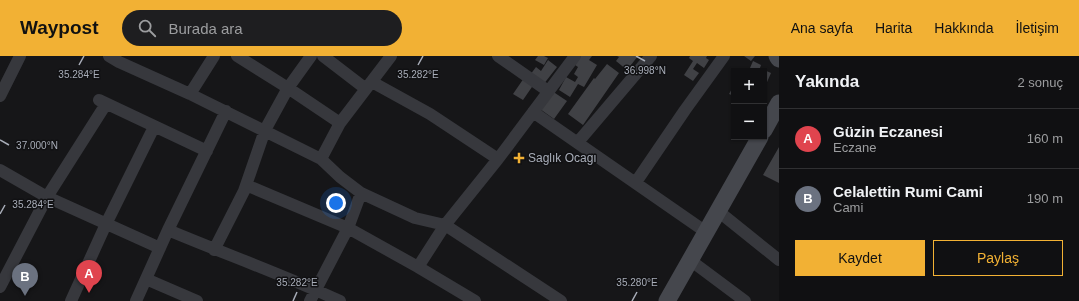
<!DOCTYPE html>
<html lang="tr">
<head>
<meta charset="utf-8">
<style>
  :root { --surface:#101012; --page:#1e1e20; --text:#f1f3f6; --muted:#9c9d9f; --line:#303032; --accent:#f2b134 }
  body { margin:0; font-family:Arial,sans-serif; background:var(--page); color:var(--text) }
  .controls { position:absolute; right:12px; top:12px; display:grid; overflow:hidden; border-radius:0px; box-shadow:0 1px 3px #0004 }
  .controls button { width:36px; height:36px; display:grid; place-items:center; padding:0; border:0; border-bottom:1px solid var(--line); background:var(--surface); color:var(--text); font:20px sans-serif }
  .you { position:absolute; left:336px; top:147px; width:14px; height:14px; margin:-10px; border:3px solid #fff; border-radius:50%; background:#1a73e8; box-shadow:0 0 0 6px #1a73e833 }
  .badge { display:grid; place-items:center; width:26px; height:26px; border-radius:50%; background:var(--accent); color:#fff; font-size:13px; font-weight:700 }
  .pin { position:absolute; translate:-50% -33px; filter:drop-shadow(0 1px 2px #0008) }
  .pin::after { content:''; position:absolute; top:21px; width:14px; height:12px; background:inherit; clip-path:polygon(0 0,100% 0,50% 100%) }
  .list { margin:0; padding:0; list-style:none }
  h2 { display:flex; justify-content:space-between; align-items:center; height:52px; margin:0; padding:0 16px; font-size:17px }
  h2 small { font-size:13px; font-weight:400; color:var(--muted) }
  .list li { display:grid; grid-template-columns:26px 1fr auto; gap:12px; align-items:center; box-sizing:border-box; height:60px; padding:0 16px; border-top:1px solid var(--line) }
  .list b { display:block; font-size:15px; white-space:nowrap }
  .list p { margin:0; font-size:13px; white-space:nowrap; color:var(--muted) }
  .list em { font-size:13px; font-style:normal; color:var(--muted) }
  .actions { display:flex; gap:8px; padding:12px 16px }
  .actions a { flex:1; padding:9px 0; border:1px solid var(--accent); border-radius:0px; text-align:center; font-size:14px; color:var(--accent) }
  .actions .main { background:var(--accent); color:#111 }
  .icon { flex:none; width:22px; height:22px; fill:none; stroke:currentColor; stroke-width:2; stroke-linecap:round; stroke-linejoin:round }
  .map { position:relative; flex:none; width:779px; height:245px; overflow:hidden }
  header { display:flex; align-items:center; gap:24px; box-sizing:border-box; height:56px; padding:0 20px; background:var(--accent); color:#111 }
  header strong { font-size:19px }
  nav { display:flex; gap:22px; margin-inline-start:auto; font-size:14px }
  .search { width:280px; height:36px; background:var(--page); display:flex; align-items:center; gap:10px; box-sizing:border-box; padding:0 14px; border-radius:22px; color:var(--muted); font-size:15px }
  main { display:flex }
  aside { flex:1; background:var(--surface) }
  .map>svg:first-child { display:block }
  .building { fill:#404145 }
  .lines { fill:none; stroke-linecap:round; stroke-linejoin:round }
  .minor { stroke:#37383d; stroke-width:12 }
  .secondary { stroke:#45474d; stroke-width:17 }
  .ticks { fill:none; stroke:#a8adb8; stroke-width:1.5 }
  .poi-dot { fill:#f2b134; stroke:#111113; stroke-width:1.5 }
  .labels { text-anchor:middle; stroke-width:3; stroke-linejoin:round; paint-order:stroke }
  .poi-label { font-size:12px; fill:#a8adb8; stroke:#111113; text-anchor:start }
  .ticks-label { font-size:10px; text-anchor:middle; fill:#a8adb8; stroke:#111113; stroke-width:3; stroke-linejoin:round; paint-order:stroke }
</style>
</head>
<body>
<header>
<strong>Waypost</strong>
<div class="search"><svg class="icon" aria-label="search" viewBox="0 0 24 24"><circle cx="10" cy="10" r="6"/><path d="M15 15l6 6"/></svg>Burada ara</div>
<nav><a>Ana sayfa</a><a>Harita</a><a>Hakkında</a><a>İletişim</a></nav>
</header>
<main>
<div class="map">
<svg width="779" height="245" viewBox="0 0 779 245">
  <rect width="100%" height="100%" fill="#161618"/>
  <path class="building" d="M538,0H544L548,2L544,9L535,4Z
    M581,0H592L589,4L597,9L584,31L578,28L570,41L559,34L566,21L575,26L578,21L574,18L578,11L575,9Z
    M617,0H638L627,14L616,5L619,1Z
    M690,0H707L706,2L709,4L704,12L697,7L693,13L699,17L693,25L684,19L693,5L689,2Z
    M744,0H755L751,5Z
    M548,4L557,11L543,29L530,19L536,11L541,15Z
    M753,5L761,9L760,12L771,17L764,33V15H750L751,13L750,12Z
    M607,8L619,17L583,69L568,58L594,22L595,23Z
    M524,22L534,28L523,44L513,38Z
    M734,29V40L729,38Z
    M552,35L567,45L554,63L540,53Z
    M779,91V127L763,119Z"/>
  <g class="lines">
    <path class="minor" d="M109,0L119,6L190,38L321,103L340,121L361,137L415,162L445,169L561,245
      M237,0L288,32L340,67
      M323,0L366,33
      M498,0L548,35
      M372,26L430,58L498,103
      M190,38L214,0
      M0,40L20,0
      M99,44L207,95
      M533,56L706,176
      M578,86L651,0
      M321,103L340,67L391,0
      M0,114L47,141L160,192
      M636,126L685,54L724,0
      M246,129L348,172L418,211L475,245
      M718,155L779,204
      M168,174C225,198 284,219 340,245
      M214,194L244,135L265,74L288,32L311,0
      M690,204L745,245
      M418,211L445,169L498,103L575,0
      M146,223L197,245
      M0,231L47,141L106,48
      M71,245L106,168L154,71
      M136,245L168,174L226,55
      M310,245L348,172L361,137"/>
    <path class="secondary" d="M777,0L779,3
      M764,74L779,47
      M667,245L760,81"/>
  </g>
  <path class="ticks" d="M636,0L645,5M79,9L84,0M418,9L423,0M0,84L9,89M0,158L5,149M293,245L297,236M632,245L637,236"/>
  <path class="poi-dot" d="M517 96h4v4h4v4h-4v4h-4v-4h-4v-4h4z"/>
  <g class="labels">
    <g class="poi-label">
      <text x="528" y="106">Saglık Ocagı</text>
    </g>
  </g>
  <g class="ticks-label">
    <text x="645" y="18">36.998°N</text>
    <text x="79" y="22">35.284°E</text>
    <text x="418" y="22">35.282°E</text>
    <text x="37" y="93">37.000°N</text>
    <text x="33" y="152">35.284°E</text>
    <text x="297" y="230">35.282°E</text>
    <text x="637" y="230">35.280°E</text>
  </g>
</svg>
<div class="controls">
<button>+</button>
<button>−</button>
</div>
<div class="you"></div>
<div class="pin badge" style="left:89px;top:237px;background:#e0444e">A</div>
<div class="pin badge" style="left:25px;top:240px;background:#6b7280">B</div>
</div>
<aside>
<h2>Yakında<small>2 sonuç</small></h2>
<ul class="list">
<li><span class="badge" style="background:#e0444e">A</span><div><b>Güzin Eczanesi</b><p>Eczane</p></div><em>160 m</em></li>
<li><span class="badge" style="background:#6b7280">B</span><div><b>Celalettin Rumi Cami</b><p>Cami</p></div><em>190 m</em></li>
</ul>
<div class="actions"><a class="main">Kaydet</a><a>Paylaş</a></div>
</aside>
</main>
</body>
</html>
